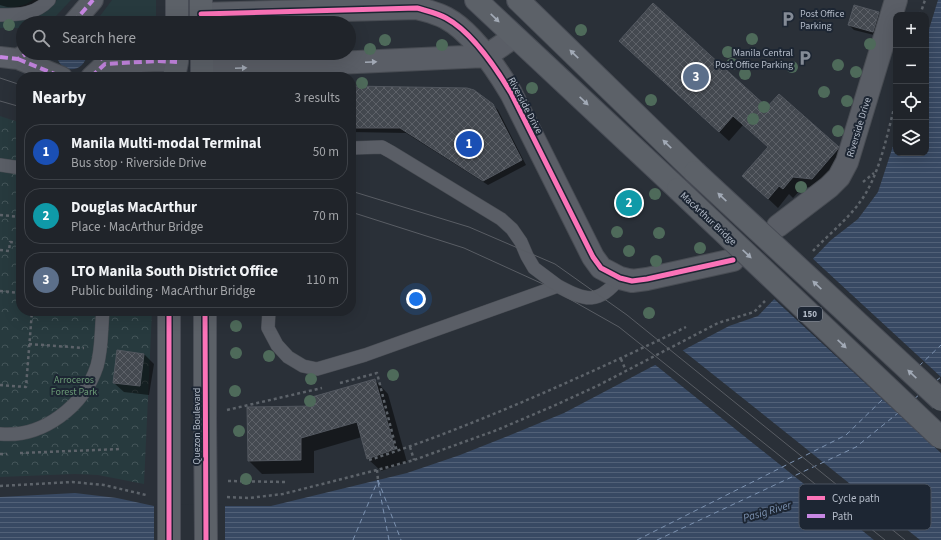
<!DOCTYPE html>
<html lang="en">
<head>
<meta charset="utf-8">
<style>
  :root { --surface:#20242a; --page:#282c32; --text:#f1f3f6; --muted:#a2a4a8; --line:#3d4147; --accent:#8bbbb9 }
  body { margin:0; font-family:"Source Sans 3",sans-serif; background:var(--page); color:var(--text) }
  .controls { position:absolute; right:12px; top:12px; display:grid; overflow:hidden; border-radius:8px; box-shadow:0 4px 16px #0002 }
  .controls button { width:36px; height:36px; display:grid; place-items:center; padding:0; border:0; border-bottom:1px solid var(--line); background:var(--surface); color:var(--text); font:20px sans-serif }
  .you { position:absolute; left:416px; top:299px; width:14px; height:14px; margin:-10px; border:3px solid #fff; border-radius:50%; background:#1a73e8; box-shadow:0 0 0 6px #1a73e833 }
  .badge { display:grid; place-items:center; width:26px; height:26px; border-radius:50%; background:var(--accent); color:#fff; font-size:13px; font-weight:700 }
  .pin { position:absolute; translate:-50% -50%; border:2px solid #fff; box-shadow:0 1px 4px #0006 }
  .list { margin:0; padding:0; list-style:none }
  h2 { display:flex; justify-content:space-between; align-items:center; height:52px; margin:0; padding:0 16px; font-size:17px }
  h2 small { font-size:13px; font-weight:400; color:var(--muted) }
  .list li { display:grid; grid-template-columns:26px 1fr auto; gap:12px; align-items:center; box-sizing:border-box; height:56px; margin:0 8px 8px; padding:0 8px; border:1px solid var(--line); border-radius:16px }
  .list b { display:block; font-size:15px; white-space:nowrap }
  .list p { margin:0; font-size:13px; white-space:nowrap; color:var(--muted) }
  .list em { font-size:13px; font-style:normal; color:var(--muted) }
  .icon { flex:none; width:22px; height:22px; fill:none; stroke:currentColor; stroke-width:2; stroke-linecap:round; stroke-linejoin:round }
  .map { position:relative; flex:none; width:941px; height:540px; overflow:hidden }
  .search { position:absolute; background:var(--surface); box-shadow:0 4px 16px #0002; left:16px; top:16px; width:340px; height:44px; display:flex; align-items:center; gap:10px; box-sizing:border-box; padding:0 14px; border-radius:22px; color:var(--muted); font-size:15px }
  .panel { position:absolute; background:var(--surface); box-shadow:0 4px 16px #0002; left:16px; top:72px; width:340px; height:244px; border-radius:16px }
  .map>svg:first-child { display:block }
  .forest { fill:url(#forest-crowns) }
  .garden { fill:#273a3e }
  .water { fill:url(#water-rules) }
  .pier { fill:#2a3038 }
  .shadow { fill:#0007 }
  .lines { fill:none; stroke-linecap:round; stroke-linejoin:round }
  .ferry { stroke:#7c92b1; stroke-width:1; stroke-dasharray:5 4; stroke-linecap:butt }
  .building { fill:url(#building-cross-hatch); stroke:#52575f }
  .service-casing { stroke:#484c53; stroke-width:14 }
  .pedestrian-casing { stroke:#484c53; stroke-width:22 }
  .minor-casing { stroke:#484c53; stroke-width:24 }
  .primary-casing { stroke:#484c55; stroke-width:24 }
  .path { stroke:#5d636a; stroke-width:2.5; stroke-dasharray:3 3; stroke-linecap:butt }
  .service { stroke:#5a5e66; stroke-width:13 }
  .pedestrian { stroke:#5a5e66; stroke-width:20 }
  .minor { stroke:#5a5e66; stroke-width:22 }
  .primary { stroke:#5c6168; stroke-width:22 }
  .tram { stroke:#595d64; stroke-width:1 }
  .primary-bridge-casing { stroke:#484c55; stroke-width:24; stroke-linecap:butt }
  .primary-bridge { stroke:#5c6168; stroke-width:22 }
  .quiet { stroke:#c787e3; stroke-width:4; stroke-dasharray:8 4; stroke-linecap:butt }
  .cycleway-casing { stroke:#1d2633; stroke-width:8 }
  .cycleway { stroke:#fb73b8; stroke-width:5 }
  .tree { fill:#4e6a5a }
  .oneway { fill:#a2aab6 }
  .oneway2 { fill:#a2a9b5 }
  .labels { text-anchor:middle; stroke-width:4; stroke-linejoin:round; paint-order:stroke }
  .shield { fill:#1d2633; stroke:#878f9c; stroke-width:1 }
  .shield-label { font-size:9px; font-weight:bold; fill:#b4bcc9 }
  .poi-label { font-size:10px; fill:#b4bcc9; stroke:#1d2633; text-anchor:start }
  .street-label { font-size:10px; fill:#b4bcc9; stroke:#1d2633 }
  .park-label { font-size:10px; fill:#6b9a76; stroke:#1d2633 }
  .water-label { font-size:11px; font-style:italic; fill:#7c92b1; stroke:#1d2633 }
  .key { fill:#1d2633; stroke:#4a5360; stroke-width:1 }
  .key-label { font-size:11px; fill:#b4bcc9 }
</style>
</head>
<body>
<div class="map">
<svg width="941" height="540" viewBox="0 0 941 540">
  <defs>
    <pattern id="forest-crowns" width="20" height="18" patternUnits="userSpaceOnUse"><rect width="20" height="18" fill="#273a3e"/><path d="M2 6a3 3 0 1 1 6 0M12 15a3 3 0 1 1 6 0" fill="none" stroke="#445559"/></pattern>
    <pattern id="water-rules" width="6" height="5" patternUnits="userSpaceOnUse"><rect width="6" height="5" fill="#384963"/><path d="M0 2.5h6" fill="none" stroke="#526178"/></pattern>
    <pattern id="building-cross-hatch" width="8" height="8" patternUnits="userSpaceOnUse"><rect width="8" height="8" fill="#444950"/><path d="M0 0l8 8M0 8l8-8" fill="none" stroke="#5d6168"/></pattern>
  </defs>
  <rect width="100%" height="100%" fill="#2a3038"/>
  <path class="forest" d="M0,116L21,123V311H152L144,484L98,475L75,474L0,477Z"/>
  <path class="garden" d="M0,0H33C24,7 11,8 0,8Z
    M57,0H71L56,16L46,23H23V28H0V18L41,14L49,8Z
    M112,0H156V23H98L97,20Z
    M120,69H159V77H123Z"/>
  <path class="water" d="M938,0H941V540H0V497L75,493L117,498L154,506H271L407,473L460,455L508,436L564,413L729,326L758,316L831,240L858,219L878,192L896,137V153H926V39Z
    M57,53H87C85,76 56,73 57,53Z"/>
  <path class="pier" d="M811,257L941,377V453L773,298Z
    M681,349L794,439L920,540H874L653,363Z
    M154,504L225,505V540H154Z"/>
  <path class="shadow" d="M0,0H44L24,8L7,7L0,5Z
    M855,6L879,13L884,17L878,36L854,30L849,25Z
    M926,34L928,37L926,44Z
    M620,41L768,109L838,147L848,157L822,188L803,187L793,198L789,194L778,208L744,176L769,148L743,125L729,141Z
    M351,87L492,104L498,110L526,165L488,185L406,133L351,132Z
    M144,354L154,364L149,395L124,392L114,383Z
    M375,380L388,394L407,462L381,471L367,458L362,437L314,451V473L262,474L249,461L248,408L316,407Z"/>
  <g class="lines">
    <path class="ferry" d="M919,366L941,345
      M936,381L941,377
      M914,399L919,395
      M378,480L401,540
      M378,482L389,540
      M353,540L378,480
      M637,540L846,435L883,399
      M657,540L856,447L898,413"/>
  </g>
  <path class="building" d="M653,3L767,107L779,94L839,147L837,150L812,179L793,177L783,189L779,186L768,199L742,176L768,147L733,116L719,132L619,41Z
    M854,5L879,12L873,32L848,25Z
    M351,86L467,88L474,90L493,104L522,160L483,181L400,128H351Z
    M117,350L144,354L140,386L113,383Z
    M375,379L395,449L367,459L357,422L301,438V460L248,461L247,407L315,406L312,397Z"/>
  <g class="lines">
    <defs>
      <path id="service" d="M0,15C19,15 36,14 49,0
        M351,148L382,147L391,152L501,219L512,229L521,242L527,256L534,268L558,286
        M0,165L21,168
        M269,311L268,328L277,345L288,357L303,366L317,369L365,355L558,286C587,302 598,304 620,278
        M0,434C43,438 84,406 97,366C102,349 101,329 103,311"/>
      <path id="pedestrian" d="M73,23L93,0
        M0,57L18,59L27,53
        M18,59L62,77
        M91,77L105,64L158,61L177,62"/>
      <path id="minor" d="M201,14L417,8C427,11 437,13 446,18C472,32 496,68 511,93L593,257L601,268L620,278L632,281L647,279L733,260
        M202,68L272,66L486,56L514,37
        M778,226L829,187L839,177L847,162L896,0"/>
      <path id="primary" d="M177,0V23
        M201,0V23
        M476,0L678,189
        M518,0L695,172
        M202,53V77
        M174,77L177,62V53
        M169,311V413
        M205,311V416"/>
    </defs>
    <use href="#service" class="service-casing"/>
    <use href="#pedestrian" class="pedestrian-casing"/>
    <use href="#minor" class="minor-casing"/>
    <use href="#primary" class="primary-casing"/>
    <path class="path" d="M920,15L925,0
      M863,182L874,173
      M0,215L21,217
      M0,250L9,251L10,242L21,243
      M813,251C828,235 847,220 860,202C880,175 887,134 896,101
      M0,291L21,293
      M29,344L84,348
      M621,359L626,371
      M340,383L377,373L397,452
      M0,385L26,387L32,311
      M227,410L322,388
      M410,447L414,460
      M20,453L121,449
      M0,454H7
      M369,460C420,444 470,424 520,403C576,379 631,354 686,327
      M377,470L378,480
      M228,481L285,482
      M0,486L72,482L104,485L146,495
      M227,497L249,498L283,494L377,470L414,460L497,430L558,404L599,385L718,323L754,312L765,301"/>
    <use href="#service" class="service"/>
    <use href="#pedestrian" class="pedestrian"/>
    <use href="#minor" class="minor"/>
    <use href="#primary" class="primary"/>
    <path class="tram" d="M0,78L21,85
      M0,101L21,107
      M351,191L469,227L555,264L627,315L905,540
      M351,212L464,248L543,284L619,327L885,540"/>
    <defs>
      <path id="primary-bridge" d="M695,172L941,400
        M678,189L941,438
        M169,413V540
        M205,416L206,540"/>
    </defs>
    <use href="#primary-bridge" class="primary-bridge-casing"/>
    <use href="#primary-bridge" class="primary-bridge"/>
    <path class="quiet" d="M73,23L93,0
      M99,53L105,64
      M0,57L18,59L27,53
      M18,59L62,77
      M91,77L105,64L158,61L177,62"/>
    <defs>
      <path id="cycleway" d="M201,14L417,8C427,11 437,13 446,18C472,32 496,68 511,93L593,257L601,268L620,278L632,281L647,279L733,260
        M169,311V540
        M205,311L206,540"/>
    </defs>
    <use href="#cycleway" class="cycleway-casing"/>
    <use href="#cycleway" class="cycleway"/>
  </g>
  <g class="tree">
    <circle cx="9" cy="25" r="6"/>
    <circle cx="581" cy="30" r="6"/>
    <circle cx="752" cy="39" r="6"/>
    <circle cx="385" cy="40" r="6"/>
    <circle cx="870" cy="44" r="6"/>
    <circle cx="442" cy="45" r="6"/>
    <circle cx="370" cy="49" r="6"/>
    <circle cx="728" cy="52" r="6"/>
    <circle cx="732" cy="64" r="6"/>
    <circle cx="838" cy="65" r="6"/>
    <circle cx="792" cy="67" r="6"/>
    <circle cx="856" cy="72" r="6"/>
    <circle cx="745" cy="74" r="6"/>
    <circle cx="362" cy="83" r="6"/>
    <circle cx="532" cy="88" r="6"/>
    <circle cx="824" cy="92" r="6"/>
    <circle cx="651" cy="100" r="6"/>
    <circle cx="847" cy="101" r="6"/>
    <circle cx="764" cy="107" r="6"/>
    <circle cx="753" cy="119" r="6"/>
    <circle cx="838" cy="131" r="6"/>
    <circle cx="801" cy="187" r="6"/>
    <circle cx="655" cy="194" r="6"/>
    <circle cx="617" cy="232" r="6"/>
    <circle cx="659" cy="233" r="6"/>
    <circle cx="700" cy="248" r="6"/>
    <circle cx="629" cy="251" r="6"/>
    <circle cx="656" cy="261" r="6"/>
    <circle cx="649" cy="313" r="6"/>
    <circle cx="236" cy="326" r="6"/>
    <circle cx="236" cy="353" r="6"/>
    <circle cx="269" cy="356" r="6"/>
    <circle cx="393" cy="375" r="6"/>
    <circle cx="311" cy="379" r="6"/>
    <circle cx="235" cy="391" r="6"/>
    <circle cx="310" cy="401" r="6"/>
    <circle cx="239" cy="431" r="6"/>
    <circle cx="246" cy="479" r="6"/>
  </g>
  <defs><path id="oneway-solid" d="M-6-.8H1V-3.2L6.5 0L1 3.2V.8H-6Z"/></defs>
  <g class="oneway">
    <use href="#oneway-solid" transform="translate(495 18) rotate(44)"/>
    <use href="#oneway-solid" transform="translate(574 54) rotate(-136)"/>
    <use href="#oneway-solid" transform="translate(584 101) rotate(43)"/>
    <use href="#oneway-solid" transform="translate(667 144) rotate(-136)"/>
    <use href="#oneway-solid" transform="translate(722 197) rotate(-137)"/>
    <use href="#oneway-solid" transform="translate(747 254) rotate(43)"/>
    <use href="#oneway-solid" transform="translate(817 285) rotate(-137)"/>
    <use href="#oneway-solid" transform="translate(842 344) rotate(43)"/>
    <use href="#oneway-solid" transform="translate(912 374) rotate(-137)"/>
  </g>
  <g class="oneway2">
    <use href="#oneway-solid" transform="translate(371 62) rotate(-3)"/>
    <use href="#oneway-solid" transform="translate(241 68) rotate(-2)"/>
  </g>
  <defs>
    <symbol id="parking-bare" viewBox="-9 -9 18 18"><path d="M-3.5-5.5H1a3.5 3.5 0 0 1 0 7H-1V5.5H-3.5ZM-1-3.4V-.6H.8a1.4 1.4 0 0 0 0-2.8Z" fill="#848b96" stroke="#1d2633" stroke-width="2.5" paint-order="stroke"/></symbol>
  </defs>
  <g fill-rule="evenodd">
    <use href="#parking-bare" x="777" y="8" width="22" height="22"/>
    <use href="#parking-bare" x="794" y="47" width="22" height="22"/>
  </g>
  <g class="labels">
    <rect class="shield" x="798" y="307" width="24" height="14" rx="3"/>
    <g class="shield-label">
      <text x="810" y="317">150</text>
    </g>
    <g class="poi-label">
      <text x="800" y="17">Post Office<tspan x="800" dy="12">Parking</tspan></text>
      <text x="793" y="56" text-anchor="end">Manila Central<tspan x="793" dy="12">Post Office Parking</tspan></text>
    </g>
    <g class="street-label">
      <text transform="translate(526 105) rotate(62)" y="4">Riverside Drive</text>
      <text transform="translate(858 127) rotate(-73)" y="4">Riverside Drive</text>
      <text transform="translate(709 218) rotate(43)" y="4">MacArthur Bridge</text>
      <text transform="translate(196 426) rotate(-90)" y="4">Quezon Boulevard</text>
    </g>
    <g class="park-label">
      <text x="74" y="383">Arroceros<tspan x="74" dy="12">Forest Park</tspan></text>
    </g>
    <g class="water-label">
      <text transform="translate(767 511) rotate(-16)" y="4">Pasig River</text>
    </g>
  </g>
  <rect x="799" y="484" width="132" height="46" rx="6" class="key"/>
  <rect x="807" y="496" width="18" height="4" fill="#fb73b8"/>
  <rect x="807" y="514" width="18" height="4" fill="#c787e3"/>
  <g class="key-label">
    <text x="832" y="502">Cycle path</text>
    <text x="832" y="520">Path</text>
  </g>
</svg>
<div class="controls">
<button>+</button>
<button>−</button>
<button><svg class="icon" aria-label="locate" viewBox="0 0 24 24"><circle cx="12" cy="12" r="6"/><path d="M12 2v4M12 18v4M2 12h4M18 12h4"/></svg></button>
<button><svg class="icon" aria-label="layers" viewBox="0 0 24 24"><path d="M12 4l9 5-9 5-9-5zM3 14l9 5 9-5"/></svg></button>
</div>
<div class="you"></div>
<div class="pin badge" style="left:469px;top:144px;background:#1a4fb4">1</div>
<div class="pin badge" style="left:629px;top:203px;background:#0f9aa8">2</div>
<div class="pin badge" style="left:696px;top:77px;background:#5c6f8a">3</div>
<div class="search"><svg class="icon" aria-label="search" viewBox="0 0 24 24"><circle cx="10" cy="10" r="6"/><path d="M15 15l6 6"/></svg>Search here</div>
<section class="panel">
<h2>Nearby<small>3 results</small></h2>
<ul class="list">
<li><span class="badge" style="background:#1a4fb4">1</span><div><b>Manila Multi-modal Terminal</b><p>Bus stop · Riverside Drive</p></div><em>50 m</em></li>
<li><span class="badge" style="background:#0f9aa8">2</span><div><b>Douglas MacArthur</b><p>Place · MacArthur Bridge</p></div><em>70 m</em></li>
<li><span class="badge" style="background:#5c6f8a">3</span><div><b>LTO Manila South District Office</b><p>Public building · MacArthur Bridge</p></div><em>110 m</em></li>
</ul>
</section>
</div>
</body>
</html>
